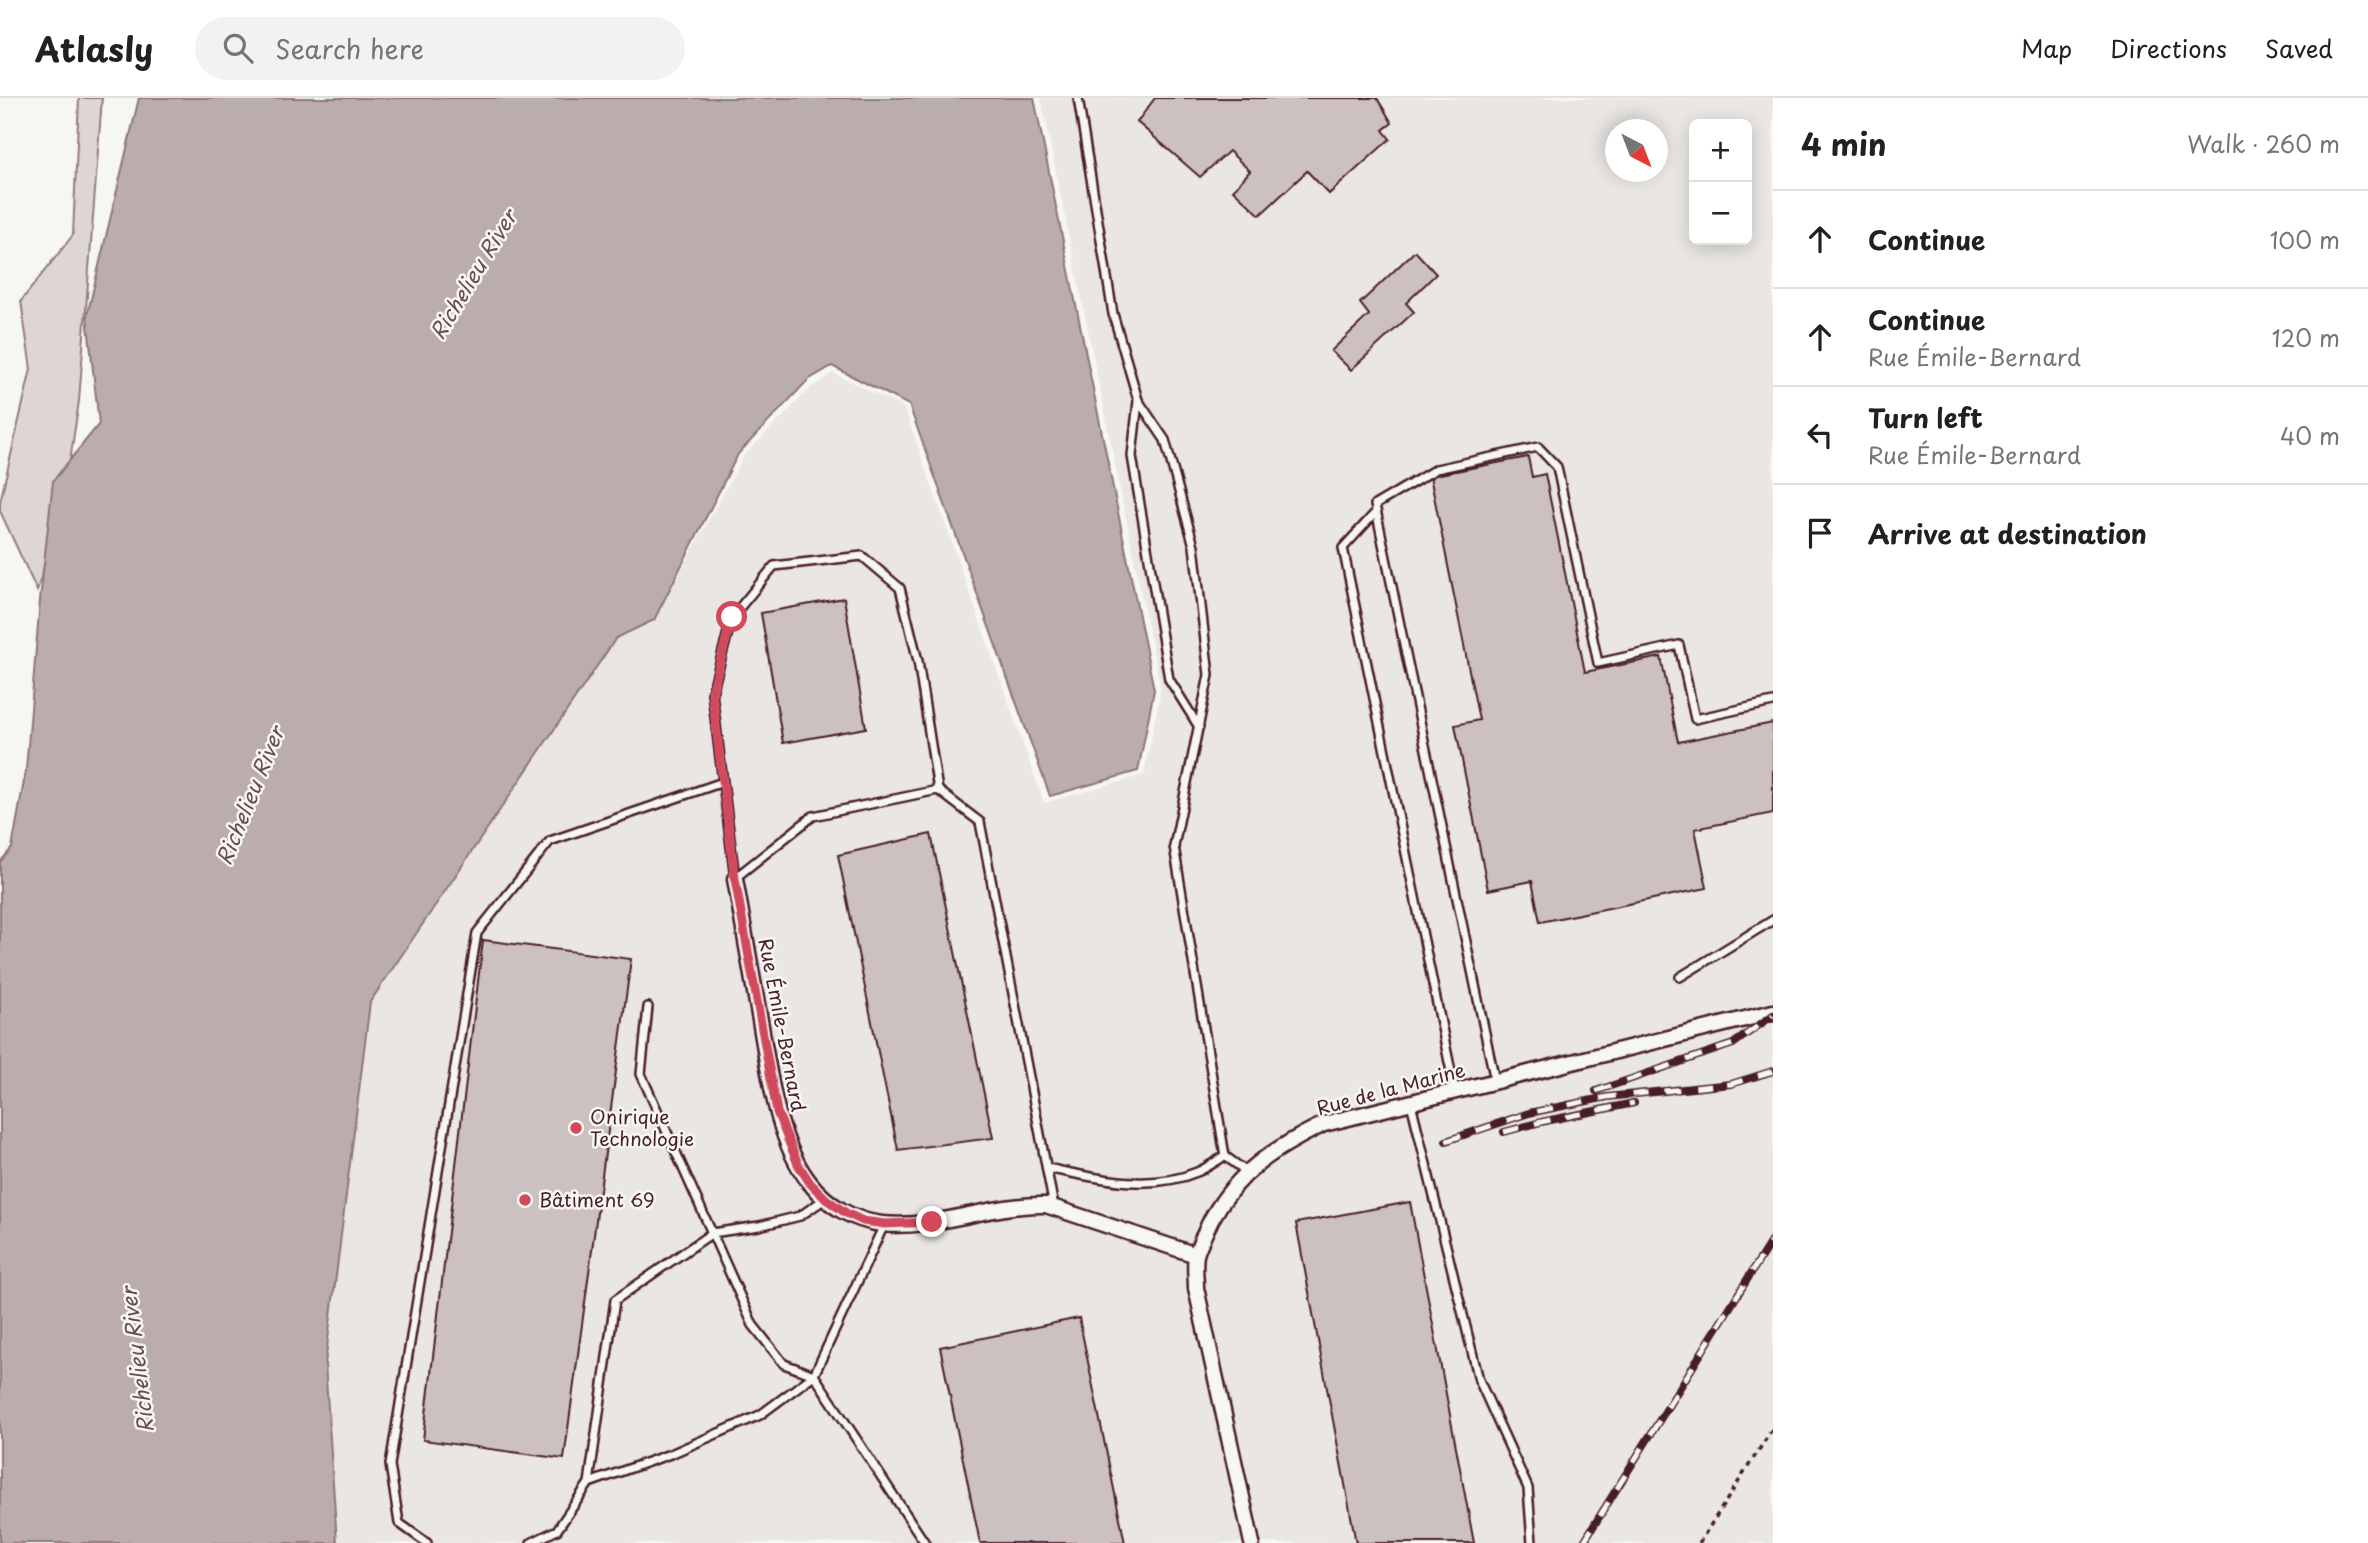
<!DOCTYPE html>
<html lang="en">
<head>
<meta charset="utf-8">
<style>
  :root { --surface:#fff; --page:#f2f2f2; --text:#202124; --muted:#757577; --line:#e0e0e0 }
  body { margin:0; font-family:"Playpen Sans",sans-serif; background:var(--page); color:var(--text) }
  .controls { position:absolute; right:21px; top:21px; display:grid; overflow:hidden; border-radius:10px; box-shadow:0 4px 18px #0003 }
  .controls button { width:63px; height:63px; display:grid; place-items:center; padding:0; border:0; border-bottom:2px solid var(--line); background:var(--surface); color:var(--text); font:35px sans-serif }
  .compass { position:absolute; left:1605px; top:21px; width:63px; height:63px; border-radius:50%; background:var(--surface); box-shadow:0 4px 18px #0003; rotate:138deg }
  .stop { position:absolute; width:21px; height:21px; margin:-16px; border:5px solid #d1495b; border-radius:50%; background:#fff }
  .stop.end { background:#d1495b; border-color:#fff; box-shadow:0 2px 7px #0008 }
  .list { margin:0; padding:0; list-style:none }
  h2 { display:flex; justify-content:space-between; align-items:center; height:91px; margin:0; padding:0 28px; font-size:30px }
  h2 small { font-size:23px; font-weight:400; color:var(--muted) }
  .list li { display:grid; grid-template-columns:46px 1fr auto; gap:21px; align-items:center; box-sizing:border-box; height:98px; padding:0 28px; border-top:2px solid var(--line) }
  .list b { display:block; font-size:26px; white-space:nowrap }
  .list p { margin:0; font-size:23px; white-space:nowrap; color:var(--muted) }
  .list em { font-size:23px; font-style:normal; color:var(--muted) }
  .icon { flex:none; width:38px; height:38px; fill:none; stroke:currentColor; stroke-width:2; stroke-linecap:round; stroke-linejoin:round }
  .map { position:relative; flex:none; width:1773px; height:1445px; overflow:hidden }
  header { display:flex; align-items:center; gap:42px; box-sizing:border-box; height:98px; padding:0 35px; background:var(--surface); border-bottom:2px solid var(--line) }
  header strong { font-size:33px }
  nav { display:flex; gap:38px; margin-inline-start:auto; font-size:24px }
  .search { width:490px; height:63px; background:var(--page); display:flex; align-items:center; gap:18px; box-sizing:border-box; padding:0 24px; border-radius:38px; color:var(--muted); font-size:26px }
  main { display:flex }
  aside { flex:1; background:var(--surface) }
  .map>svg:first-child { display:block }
  .built { fill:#e9e6e3; fill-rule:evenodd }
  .green { fill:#ddd6d5; stroke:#947a80; stroke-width:2 }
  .water { fill:#bbadae; stroke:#8e747a; stroke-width:2 }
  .building { fill:#ccc1c0; stroke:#4a1f2b; stroke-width:2 }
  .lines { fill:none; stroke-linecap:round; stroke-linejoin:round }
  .service-casing { stroke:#4a1f2b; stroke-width:12 }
  .minor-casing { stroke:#4a1f2b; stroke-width:19 }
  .path { stroke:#4a1f2b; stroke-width:3.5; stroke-dasharray:5 5; stroke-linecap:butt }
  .service { stroke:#f6f6f2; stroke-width:7 }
  .minor { stroke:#f6f6f2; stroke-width:14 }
  .rail-casing { stroke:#4a1f2b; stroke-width:8 }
  .rail { stroke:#f6f6f2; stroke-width:5; stroke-dasharray:16; stroke-linecap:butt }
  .route { stroke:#d1495b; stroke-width:9 }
  .poi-dot { fill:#d1495b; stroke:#f6f6f2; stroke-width:2.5 }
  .labels { text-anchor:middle; stroke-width:5; stroke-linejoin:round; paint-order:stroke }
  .street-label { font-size:19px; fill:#4a1f2b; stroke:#f6f6f2 }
  .poi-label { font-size:19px; fill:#4a1f2b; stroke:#f6f6f2; text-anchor:start }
  .water-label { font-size:21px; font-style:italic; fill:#6c4a52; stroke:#f6f6f2 }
</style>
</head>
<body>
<header>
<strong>Atlasly</strong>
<div class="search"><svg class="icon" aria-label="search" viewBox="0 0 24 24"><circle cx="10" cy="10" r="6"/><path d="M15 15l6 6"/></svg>Search here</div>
<nav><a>Map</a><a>Directions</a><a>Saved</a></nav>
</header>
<main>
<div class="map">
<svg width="1773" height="1445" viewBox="0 0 1773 1445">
  <rect width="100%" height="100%" fill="#f6f6f2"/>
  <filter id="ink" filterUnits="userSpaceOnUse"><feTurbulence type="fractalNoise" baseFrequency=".0143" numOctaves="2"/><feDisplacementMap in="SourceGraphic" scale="14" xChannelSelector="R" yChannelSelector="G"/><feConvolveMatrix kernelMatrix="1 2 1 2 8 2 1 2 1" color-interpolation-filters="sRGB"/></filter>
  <g filter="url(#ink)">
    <path class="built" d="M1041,0H1773V1445H337L325,1266L370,904L616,540L654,522L744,358L812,289L833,275L904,310L1044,705L1144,677L1161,592ZM1694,26H1747V142H1694ZM1616,32H1658V74H1616Z"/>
    <path class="green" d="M79,0H102L79,303L65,396L37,493L0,413V404L31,271L21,203L73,137Z"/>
    <path class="water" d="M139,0H1034L1154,592L1138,673L1050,698L909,307L832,268L808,282L738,356L654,522L616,540L370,904L325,1266L337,1445H0V764L12,750L26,672L40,502L53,383L99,326L87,218Z"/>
    <path class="building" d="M1155,0H1377L1392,25L1383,32L1390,41L1329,96L1307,73L1260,117L1233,92L1250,73L1229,53L1200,79L1137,24Z
      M1415,153L1436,176L1406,205L1414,214L1351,272L1331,253L1369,217L1360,205Z
      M1528,359L1532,379L1545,376L1585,574L1661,559L1678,644L1773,625V715L1695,731L1707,790L1540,824L1532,783L1488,792L1455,627L1479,622L1430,378Z
      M844,500L866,630L783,645L761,515Z
      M931,736L993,1040L898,1052L838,757Z
      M483,842L631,861L564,1361L423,1342Z
      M1410,1104L1474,1445H1356L1296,1125Z
      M1079,1220L1125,1445H980L940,1249Z"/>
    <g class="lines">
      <defs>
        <path id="service" d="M1078,0L1113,216L1138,302L1165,342L1194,448L1209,577L1174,748L1225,1058L1247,1074
          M1138,303L1132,358L1169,581L1199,629
          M1376,414L1343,450L1455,993
          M735,780L813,718L938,692L980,724L1054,1109
          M735,781L712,595L732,519L774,468L862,458L900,490L918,563L938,692
          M1680,879L1773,822
          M648,909L641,976L753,1227L784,1266L814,1277
          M1495,983L1375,407L1436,371L1538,349L1557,369L1598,565L1679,547L1695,621L1773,604
          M1411,1005L1479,1282L1528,1390L1532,1445
          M1047,1070C1095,1080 1149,1094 1197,1074C1207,1070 1216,1063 1225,1058
          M884,1127L814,1277L925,1445
          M589,1385L615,1202L712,1135L759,1128L800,1118L825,1101
          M427,1445L399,1425L390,1367L477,835L550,743L723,684
          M531,1445L557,1432L589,1385L673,1355L760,1317L814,1277"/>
        <path id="minor" d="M735,781C743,826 751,872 759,917C769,970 775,1041 810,1085C827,1107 854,1123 882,1126C937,1132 991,1105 1046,1107L1196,1157
          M1252,1445L1196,1190C1196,1179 1194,1168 1196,1157C1199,1146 1206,1133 1211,1122C1238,1073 1275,1050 1324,1026L1773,914"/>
      </defs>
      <use href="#service" class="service-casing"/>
      <use href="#minor" class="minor-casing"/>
      <path class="path" d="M1699,1445L1773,1330"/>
      <use href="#service" class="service"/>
      <use href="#minor" class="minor"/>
      <defs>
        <path id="rail" d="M1596,993L1733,946L1773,917
          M1504,1034L1541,1024L1634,1005
          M1446,1043L1529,1015L1607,999L1731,986L1773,973
          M1583,1445L1773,1140"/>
      </defs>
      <use href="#rail" class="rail-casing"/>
      <use href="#rail" class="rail"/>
    </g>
  </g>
  <g class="lines" filter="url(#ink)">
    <path class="route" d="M732,519L712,595L735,781L777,1014L798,1066L810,1085L826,1101L846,1115L863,1123L885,1126L932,1124"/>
  </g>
  <g class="poi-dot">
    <circle cx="576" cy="1030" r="7"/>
    <circle cx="525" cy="1102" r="7"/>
  </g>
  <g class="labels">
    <g class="street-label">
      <text transform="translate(782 927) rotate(79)" y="7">Rue Émile-Bernard</text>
      <text transform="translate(1391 991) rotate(-15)" y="7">Rue de la Marine</text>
    </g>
    <g class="poi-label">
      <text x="590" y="1026">Onirique<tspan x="590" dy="22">Technologie</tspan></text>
      <text x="539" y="1109">Bâtiment 69</text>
    </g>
    <g class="water-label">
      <text transform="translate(474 177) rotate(-59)" y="7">Richelieu River</text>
      <text transform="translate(251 698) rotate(-68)" y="7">Richelieu River</text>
      <text transform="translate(138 1262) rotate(-97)" y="7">Richelieu River</text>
    </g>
  </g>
</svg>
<div class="controls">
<button>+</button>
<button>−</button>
</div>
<svg class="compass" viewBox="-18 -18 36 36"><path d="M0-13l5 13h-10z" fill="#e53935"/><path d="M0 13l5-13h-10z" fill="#757577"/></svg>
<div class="stop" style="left:732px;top:519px"></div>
<div class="stop end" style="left:932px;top:1124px"></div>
</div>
<aside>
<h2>4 min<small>Walk · 260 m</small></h2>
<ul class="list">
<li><svg class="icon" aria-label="ahead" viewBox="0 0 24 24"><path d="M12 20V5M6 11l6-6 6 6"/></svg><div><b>Continue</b></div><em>100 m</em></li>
<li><svg class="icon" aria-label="ahead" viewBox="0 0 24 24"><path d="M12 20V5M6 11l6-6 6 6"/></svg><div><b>Continue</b><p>Rue Émile-Bernard</p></div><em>120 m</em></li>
<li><svg class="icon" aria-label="left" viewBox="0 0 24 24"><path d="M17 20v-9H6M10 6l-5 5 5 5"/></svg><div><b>Turn left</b><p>Rue Émile-Bernard</p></div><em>40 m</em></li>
<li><svg class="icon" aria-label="arrive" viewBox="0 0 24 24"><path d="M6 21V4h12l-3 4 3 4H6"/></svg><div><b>Arrive at destination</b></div></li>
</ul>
</aside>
</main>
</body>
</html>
